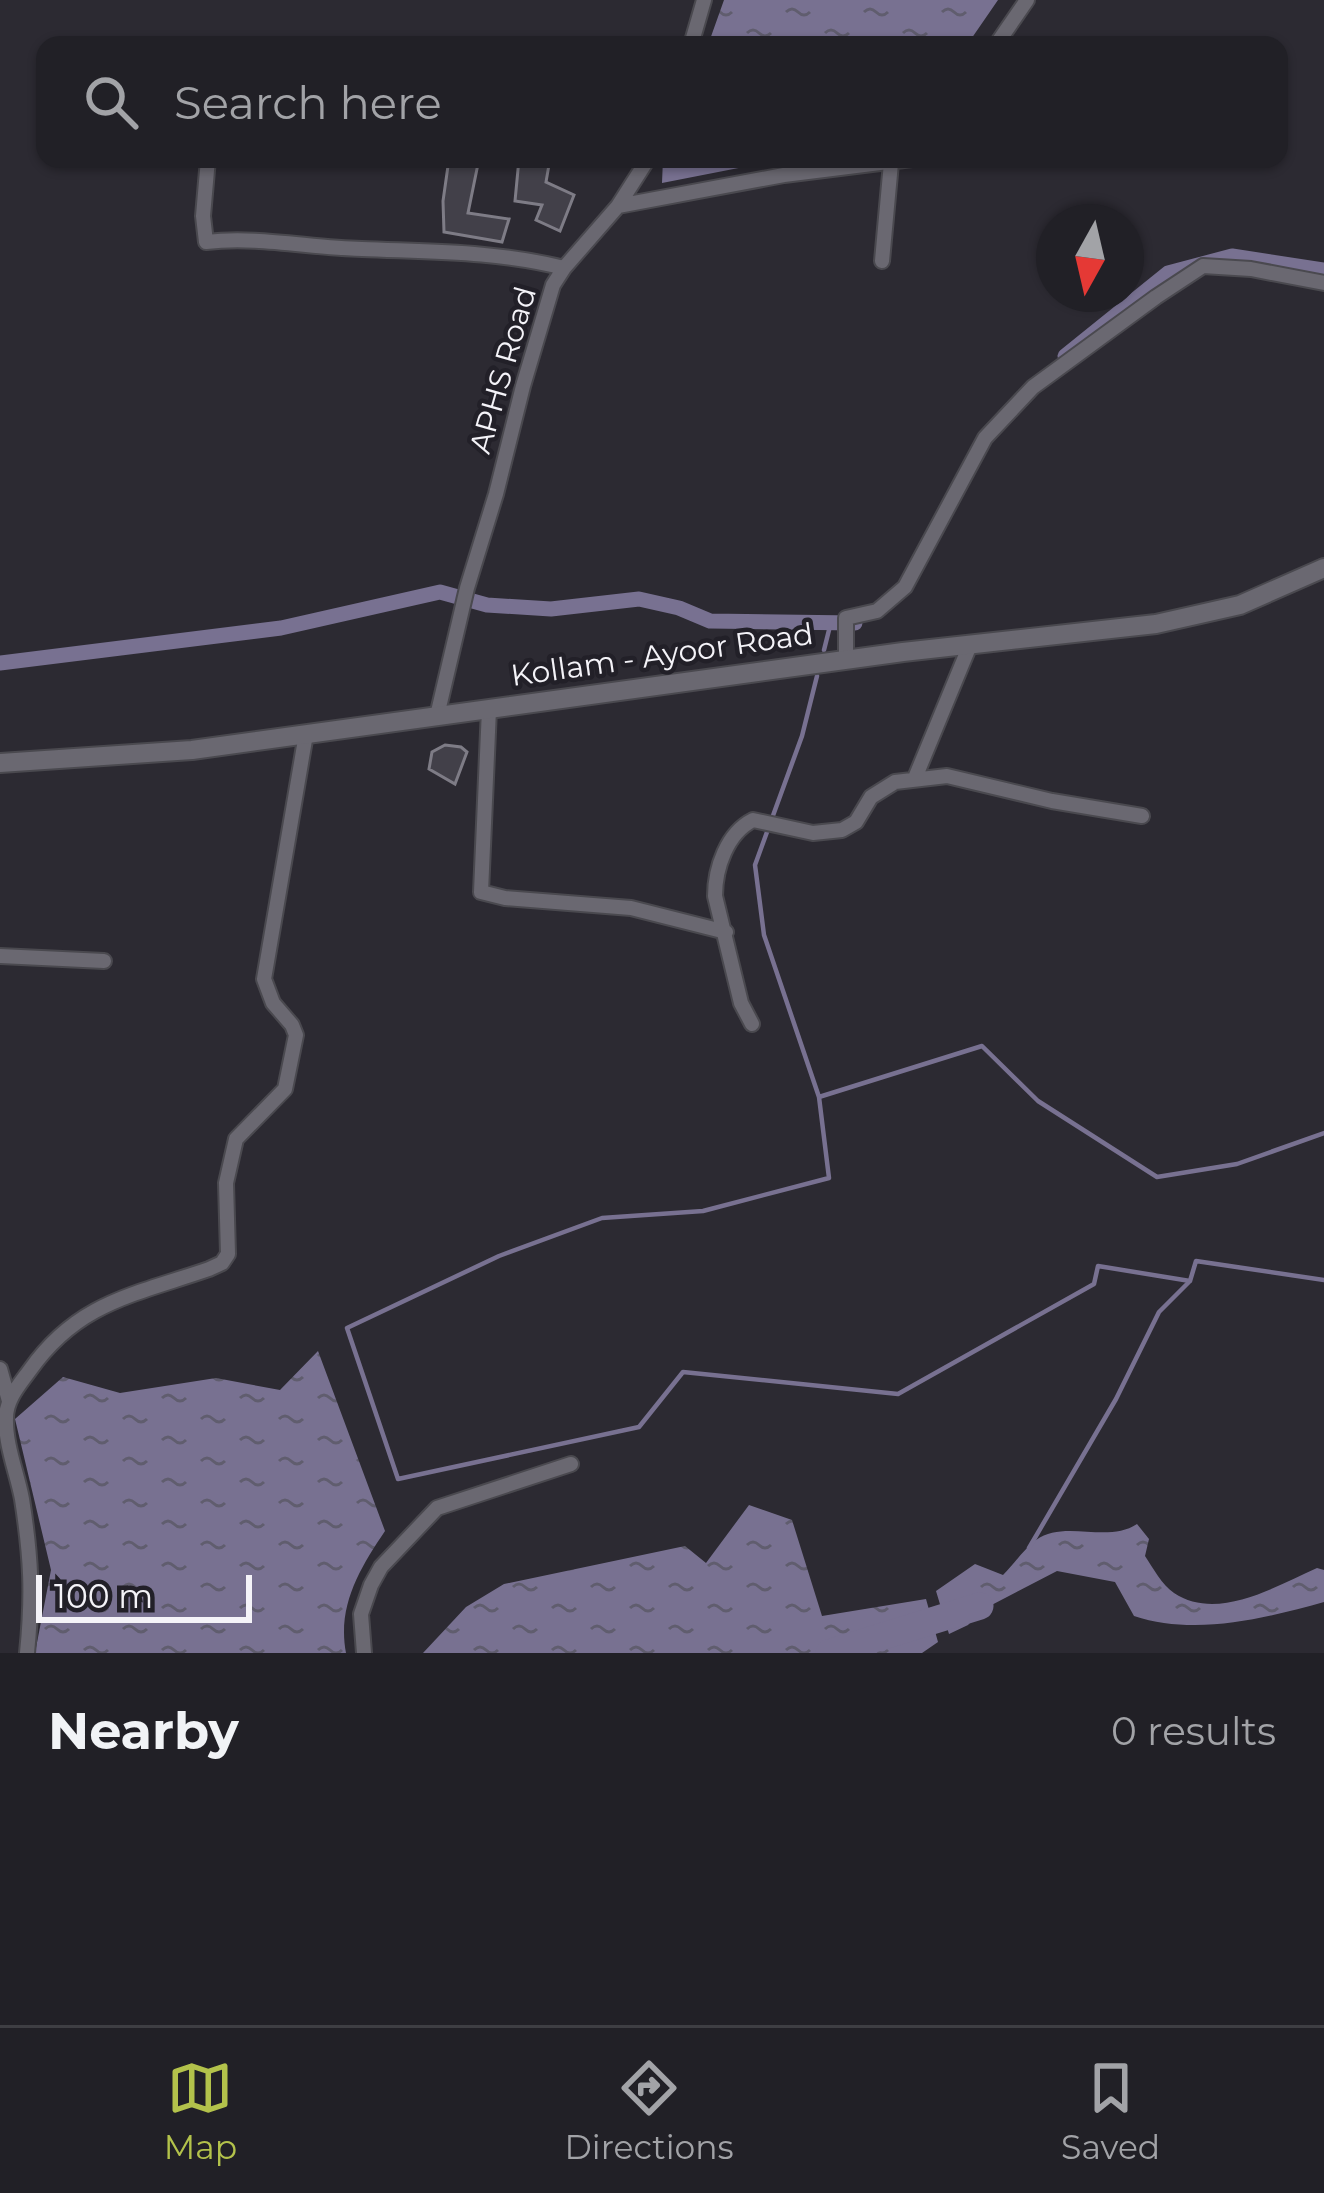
<!DOCTYPE html>
<html lang="en">
<head>
<meta charset="utf-8">
<style>
  :root { --surface:#212026; --page:#29282e; --text:#f1f3f6; --muted:#a2a3a7; --line:#3e3e43; --accent:#b3c24b }
  body { margin:0; font-family:Montserrat,sans-serif; background:var(--page); color:var(--text) }
  .compass { position:absolute; left:1036px; top:204px; width:108px; height:108px; border-radius:50%; background:var(--surface); box-shadow:0 3px 9px #0004; rotate:188deg }
  .scale { position:absolute; left:36px; bottom:30px; width:216px; box-sizing:border-box; padding-left:12px; border:6px solid #f4f3f8; border-top:0; font-size:33px; line-height:42px; white-space:nowrap; color:#f4f3f8; -webkit-text-stroke:9px #222028; paint-order:stroke }
  .list { margin:0; padding:0; list-style:none }
  h2 { display:flex; justify-content:space-between; align-items:center; height:156px; margin:0; padding:0 48px; font-size:51px }
  h2 small { font-size:39px; font-weight:400; color:var(--muted) }
  .icon { flex:none; width:66px; height:66px; fill:none; stroke:currentColor; stroke-width:2; stroke-linecap:round; stroke-linejoin:round }
  .map { position:relative; flex:none; width:1324px; height:1653px; overflow:hidden }
  .search { position:absolute; background:var(--surface); box-shadow:0 3px 9px #0004; left:36px; right:36px; top:36px; height:132px; display:flex; align-items:center; gap:30px; box-sizing:border-box; padding:0 42px; border-radius:24px; color:var(--muted); font-size:45px }
  .sheet { height:372px; background:var(--surface) }
  nav { display:flex; justify-content:space-around; align-items:center; box-sizing:border-box; height:168px; border-top:3px solid var(--line); background:var(--surface); font-size:33px; color:var(--muted) }
  nav a { display:grid; justify-items:center; gap:6px }
  nav .on { color:var(--accent) }
  .map>svg:first-child { display:block }
  .water { fill:url(#water-ripples) }
  .lines { fill:none; stroke-linecap:round; stroke-linejoin:round }
  .stream { stroke:#787191; stroke-width:4.5 }
  .canal { stroke:#787191; stroke-width:15 }
  .river { stroke:#787191; stroke-width:27 }
  .building { fill:#424049; stroke:#7e7c86; stroke-width:3 }
  .street-casing { stroke:#4a494f; stroke-width:18 }
  .secondary-casing { stroke:#4a494f; stroke-width:22 }
  .street { stroke:#6a6871; stroke-width:14 }
  .secondary { stroke:#6a6871; stroke-width:18 }
  .labels { text-anchor:middle; stroke-width:9; stroke-linejoin:round; paint-order:stroke }
  .street-label { font-size:30px; fill:#f4f3f8; stroke:#222028 }
</style>
</head>
<body>
<div class="map">
<svg width="1324" height="1653" viewBox="0 0 1324 1653">
  <defs>
    <pattern id="water-ripples" width="26" height="14" patternUnits="userSpaceOnUse" patternTransform="scale(3)"><rect width="26" height="14" fill="#787191"/><path d="M2 4q2-2 4 0t4 0M15 11q2-2 4 0t4 0" fill="none" stroke="#605d6e"/></pattern>
  </defs>
  <rect width="100%" height="100%" fill="#2c2a32"/>
  <path class="water" d="M724,0H998L967,45H708Z
    M663,159H784L662,183Z
    M318,1351L385,1531C360,1568 337,1606 346,1653H35L51,1570L15,1419L63,1377L120,1393L216,1378L280,1390Z
    M749,1505L792,1520L822,1616L926,1599L938,1642L922,1653H423L466,1607L504,1584L685,1546L706,1563Z
    M1137,1524L1149,1539L1145,1556C1153,1568 1162,1585 1174,1593C1218,1622 1276,1586 1317,1568L1324,1570V1602C1263,1619 1195,1636 1134,1616L1115,1582L1057,1571L982,1610L968,1625L949,1634L936,1591L975,1564L1003,1575C1014,1564 1024,1549 1036,1540C1065,1519 1107,1544 1137,1524Z"/>
  <g class="lines">
    <path class="stream" d="M824,650L831,622
      M817,676L802,736L755,865L764,935L819,1097L829,1178L703,1211L602,1218L499,1256L347,1328L398,1479L639,1427L683,1372L898,1394L1094,1284L1098,1266L1190,1281L1196,1261L1324,1280
      M819,1097L982,1046L1038,1101L1157,1177L1237,1164L1324,1133
      M1029,1548L1116,1399L1159,1312L1190,1281"/>
    <path class="canal" d="M1065,356L1168,273L1232,256L1324,270
      M0,663L281,628L440,592L487,605L551,609L639,599L679,608L710,621L855,623"/>
    <path class="river" d="M829,1653L980,1606"/>
  </g>
  <path class="building" d="M449,159H479L468,213L509,219L502,242L444,232L443,201Z
    M519,159H550L546,182L574,195L560,231L536,220L542,205L515,201Z
    M445,745L461,747L467,752L455,784L429,769L432,752Z"/>
  <g class="lines">
    <defs>
      <path id="street" d="M691,45L704,0
        M996,45L1027,0
        M208,159L203,216L206,242C258,236 311,248 362,249C431,252 497,251 564,268
        M618,206L648,159
        M882,261L891,163
        M846,660V618L877,611L905,587L985,438L1033,387L1156,297L1203,266L1251,269L1324,283
        M489,709L481,892L505,898L631,908L726,932
        M437,716L467,588L496,494L523,386L553,285L564,268L618,206L784,175L912,159
        M915,778L970,645
        M0,956L104,961
        M752,1024L741,1003L715,896C715,868 727,833 753,820L813,833L842,830L856,822L871,797L895,782L947,776L1052,801L1142,816
        M0,1369L9,1401
        M27,1653C33,1594 31,1557 22,1499C17,1473 5,1444 6,1418C6,1399 20,1384 30,1370C78,1302 134,1295 209,1269L222,1263L228,1254L226,1183L236,1139L285,1089L296,1035L292,1025L273,1003L264,979L306,734
        M364,1653L361,1614L371,1585L381,1567L437,1508L571,1464"/>
      <path id="secondary" d="M0,763L192,750L903,652L1156,624L1240,605L1324,568"/>
    </defs>
    <use href="#street" class="street-casing"/>
    <use href="#secondary" class="secondary-casing"/>
    <use href="#street" class="street"/>
    <use href="#secondary" class="secondary"/>
  </g>
  <g class="labels">
    <g class="street-label">
      <text transform="translate(503 370) rotate(-74)" y="10">APHS Road</text>
      <text transform="translate(662 655) rotate(-8)" y="10">Kollam - Ayoor Road</text>
    </g>
  </g>
</svg>
<svg class="compass" viewBox="-18 -18 36 36"><path d="M0-13l5 13h-10z" fill="#e53935"/><path d="M0 13l5-13h-10z" fill="#a2a3a7"/></svg>
<div class="scale">100 m</div>
<div class="search"><svg class="icon" aria-label="search" viewBox="0 0 24 24"><circle cx="10" cy="10" r="6"/><path d="M15 15l6 6"/></svg>Search here</div>
</div>
<section class="sheet">
<h2>Nearby<small>0 results</small></h2>
<ul class="list">
</ul>
</section>
<nav>
<a class="on"><svg class="icon" aria-label="map" viewBox="0 0 24 24"><path d="M3 6l6-2 6 2 6-2v14l-6 2-6-2-6 2zM9 4v14M15 6v14"/></svg>Map</a>
<a><svg class="icon" aria-label="directions" viewBox="0 0 24 24"><path d="M12 3l9 9-9 9-9-9zM9 14v-3h6M13 9l2 2-2 2"/></svg>Directions</a>
<a><svg class="icon" aria-label="saved" viewBox="0 0 24 24"><path d="M7 4h10v16l-5-4-5 4z"/></svg>Saved</a>
</nav>
</body>
</html>
